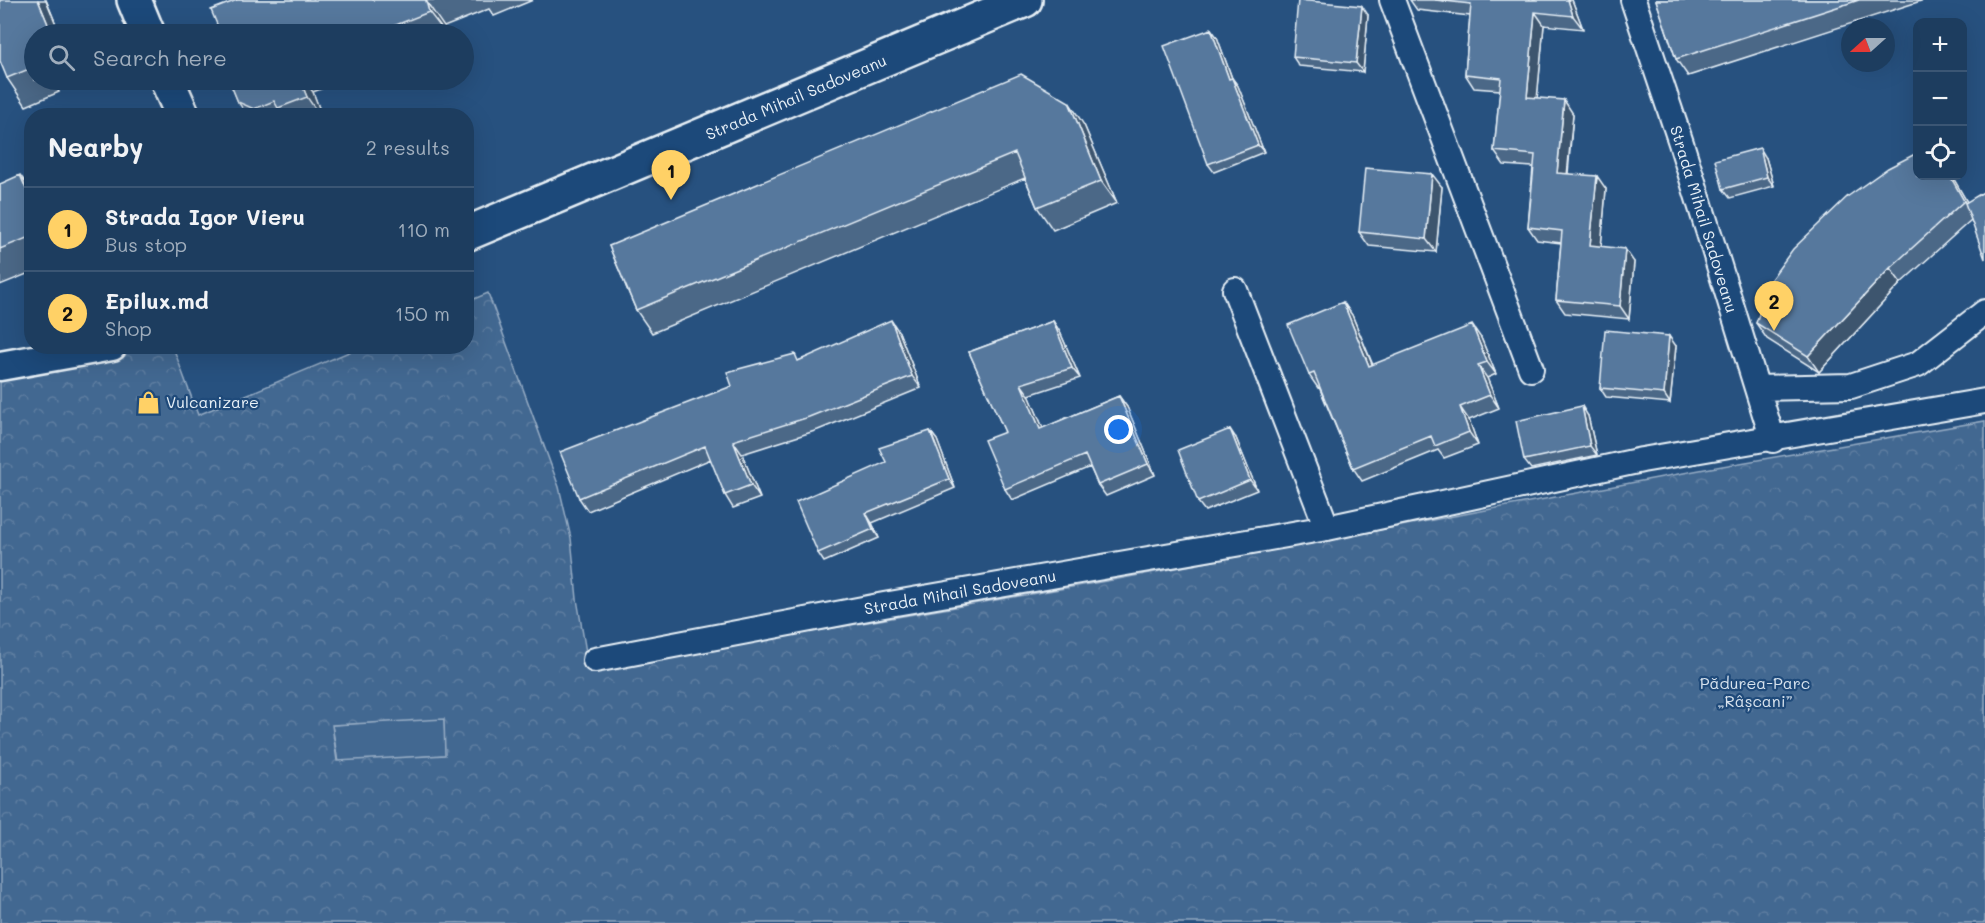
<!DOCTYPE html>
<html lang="en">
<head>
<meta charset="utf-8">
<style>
  :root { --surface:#1d3d5f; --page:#254465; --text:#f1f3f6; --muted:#a0aebd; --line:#3b5674; --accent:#ffd166 }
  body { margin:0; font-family:Mali,sans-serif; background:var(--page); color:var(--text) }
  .controls { position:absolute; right:18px; top:18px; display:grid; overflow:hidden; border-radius:12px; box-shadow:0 6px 24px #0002 }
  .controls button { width:54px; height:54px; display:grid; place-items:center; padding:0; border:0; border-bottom:2px solid var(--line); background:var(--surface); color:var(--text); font:30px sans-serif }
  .compass { position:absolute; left:1841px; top:18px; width:54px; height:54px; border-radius:50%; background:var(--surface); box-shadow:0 6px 24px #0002; rotate:249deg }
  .you { position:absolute; left:1119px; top:430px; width:21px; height:21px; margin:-15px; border:4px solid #fff; border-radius:50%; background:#1a73e8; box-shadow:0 0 0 9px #1a73e833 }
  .badge { display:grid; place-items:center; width:39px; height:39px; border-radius:50%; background:var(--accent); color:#111; font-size:20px; font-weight:700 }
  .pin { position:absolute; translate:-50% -50px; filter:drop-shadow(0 2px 3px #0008) }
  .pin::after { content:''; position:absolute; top:32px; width:21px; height:18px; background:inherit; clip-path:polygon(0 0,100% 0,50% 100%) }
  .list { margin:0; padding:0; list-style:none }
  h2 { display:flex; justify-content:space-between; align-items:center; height:78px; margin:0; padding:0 24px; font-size:26px }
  h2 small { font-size:20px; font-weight:400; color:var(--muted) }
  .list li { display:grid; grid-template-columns:39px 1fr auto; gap:18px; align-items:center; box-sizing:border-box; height:84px; padding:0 24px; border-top:2px solid var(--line) }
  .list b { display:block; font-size:22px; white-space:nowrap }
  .list p { margin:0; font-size:20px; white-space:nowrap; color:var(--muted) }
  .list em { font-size:20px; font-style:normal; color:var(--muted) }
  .icon { flex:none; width:33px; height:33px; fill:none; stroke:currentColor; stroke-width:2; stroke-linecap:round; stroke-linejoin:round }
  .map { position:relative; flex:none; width:1985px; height:923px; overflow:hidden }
  .search { position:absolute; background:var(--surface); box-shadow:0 6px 24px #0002; left:24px; top:24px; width:450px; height:66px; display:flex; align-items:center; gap:15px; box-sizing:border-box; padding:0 21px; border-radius:33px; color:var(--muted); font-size:22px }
  .panel { position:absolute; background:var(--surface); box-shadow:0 6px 24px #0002; left:24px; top:108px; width:450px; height:246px; border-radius:24px }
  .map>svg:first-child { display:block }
  .green { fill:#436891; stroke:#96acc4; stroke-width:1.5 }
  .forest { fill:url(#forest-crowns); stroke:#96acc4; stroke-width:1.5; fill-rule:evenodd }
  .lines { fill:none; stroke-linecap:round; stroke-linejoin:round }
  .minor-casing { stroke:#e8f1f8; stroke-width:28 }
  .tertiary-casing { stroke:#e8f1f8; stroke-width:33 }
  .secondary-casing { stroke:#e8f1f8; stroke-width:38 }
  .minor { stroke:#1f4a7a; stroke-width:24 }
  .tertiary { stroke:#1f4a7a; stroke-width:28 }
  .secondary { stroke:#1f4a7a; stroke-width:33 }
  .wall { fill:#4b6787; stroke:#e8f1f8; stroke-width:1.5 }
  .shaded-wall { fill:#3d546e; stroke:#e8f1f8; stroke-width:1.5 }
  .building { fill:#57789d; stroke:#e8f1f8; stroke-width:1.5 }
  .labels { text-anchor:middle; stroke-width:4.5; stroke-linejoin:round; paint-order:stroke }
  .street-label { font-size:16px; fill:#e8f1f8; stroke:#1f4a7a }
  .poi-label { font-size:16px; fill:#e8f1f8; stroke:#1f4a7a; text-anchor:start }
  .park-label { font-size:16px; fill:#d8e3ee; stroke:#1f4a7a }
</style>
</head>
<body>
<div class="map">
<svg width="1985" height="923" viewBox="0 0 1985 923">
  <defs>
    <pattern id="forest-crowns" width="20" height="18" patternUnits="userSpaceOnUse" patternTransform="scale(1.5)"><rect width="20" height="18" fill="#436891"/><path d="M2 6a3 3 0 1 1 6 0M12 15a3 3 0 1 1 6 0" fill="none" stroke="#5e7ea1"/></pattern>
  </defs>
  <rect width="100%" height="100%" fill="#27517f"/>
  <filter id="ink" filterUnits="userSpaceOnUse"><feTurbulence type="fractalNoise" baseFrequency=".0167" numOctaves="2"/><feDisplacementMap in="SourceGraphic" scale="12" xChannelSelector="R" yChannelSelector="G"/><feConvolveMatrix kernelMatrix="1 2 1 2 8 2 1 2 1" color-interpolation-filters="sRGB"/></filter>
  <g filter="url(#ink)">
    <path class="green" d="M444,718L446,755L338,762L332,725Z"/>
    <path class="forest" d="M488,293L559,487L571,538L577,599L589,670L1118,579L1705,469L1985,421V923H0V352L31,345L173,347L198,415L361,347L466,346L467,302ZM444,719L445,755L337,761L332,725Z"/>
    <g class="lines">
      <defs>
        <path id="minor" d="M1392,0L1531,369
          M1633,0L1681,143L1773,440
          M1235,290L1327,528
          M1757,388L1851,386L1918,364L1985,312
          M595,660L884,605L1327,528L1642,460L1985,401"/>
        <path id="tertiary" d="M0,366L112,346"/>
        <path id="secondary" d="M134,0L148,34
          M167,80L183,116
          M466,234L1025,0"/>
      </defs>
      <use href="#minor" class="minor-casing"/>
      <use href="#tertiary" class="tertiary-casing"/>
      <use href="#secondary" class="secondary-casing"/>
      <use href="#minor" class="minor"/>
      <use href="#tertiary" class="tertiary"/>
      <use href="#secondary" class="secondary"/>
    </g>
    <path class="wall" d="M46,0L60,34H34V80H53L59,92L26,106L7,78Z
      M237,0H533L494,16L489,9L444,27L446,34H221Z
      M1410,0H1572L1583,29L1544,25L1537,98L1573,114L1568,174L1606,189L1601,246L1634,262L1629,319L1565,313L1556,300L1561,243L1537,240L1528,227L1533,167L1504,165L1494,151L1500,90L1474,88L1465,74L1470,16L1417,10Z
      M1656,0H1924L1688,76L1676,59Z
      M1368,15L1363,72L1299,66L1293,57Z
      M1211,29L1217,37L1232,78L1238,86L1264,152L1214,172L1208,164Z
      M229,80H344L313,92L322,116H248L238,102Z
      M1084,125L1117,203L1053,230L1037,207L1025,178L652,333L636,310L609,246Z
      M1766,158L1774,186L1730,198L1723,189Z
      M1917,176H1952L1967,202L1971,220L1901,283L1819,372L1767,339L1756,323Z
      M0,184L32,191V272L0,285Z
      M1442,187L1436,252L1369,246L1359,232Z
      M1343,302L1352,315L1373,365L1481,338L1496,374L1487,378L1499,408L1469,420L1478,445L1444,458L1438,450L1362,481L1353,468L1319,387L1318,388L1309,375Z
      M1053,321L1060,332L1080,378L1029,395L1043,428L1119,396L1127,407L1155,475L1106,496L1098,485L1090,467L1012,500L1005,489V432L969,352Z
      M899,332L921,388L818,430L742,454L760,498L733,508L725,495L711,459L588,511L579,498L800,360Z
      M1676,346L1670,403L1606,397L1600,388Z
      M1588,416L1597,455L1531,469L1524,460Z
      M930,431L937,440L955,488L872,523L879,538L824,562L818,553L886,462Z
      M1236,438L1257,490L1205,511L1198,502Z"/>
    <path class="shaded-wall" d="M38,0H46L60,34H52Z
      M1568,0H1572L1583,29L1573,16Z
      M426,1L444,27L446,34L429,12Z
      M1362,6L1368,15L1363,72L1356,63Z
      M1535,12L1544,25L1536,110L1527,97Z
      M1211,29L1217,37L1235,87L1229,79Z
      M1232,78L1238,86L1264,152L1258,145Z
      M50,80H53L59,92Z
      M300,80H304L313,92L322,116H320L307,97Z
      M1564,100L1573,114L1566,186L1557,173Z
      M1069,102L1084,125L1117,203L1101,181Z
      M1760,148L1766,158L1774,186L1767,177Z
      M1432,174L1442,187L1436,252L1426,239Z
      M20,175L32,191V201L30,198Z
      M1597,176L1606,189L1600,259L1590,245Z
      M1950,176H1952L1975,216L1964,201Z
      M1625,249L1634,262L1629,319L1620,306Z
      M1890,268L1901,283L1819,372L1808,356Z
      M1343,302L1352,315L1378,379L1369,366Z
      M891,320L899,332L921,388L912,376Z
      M1053,321L1060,332L1080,378L1072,368Z
      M1472,325L1481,338L1496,374L1487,362Z
      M1669,336L1676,346L1670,403L1664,394Z
      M1478,365L1487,378L1499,408L1490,395Z
      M1021,384L1029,395L1048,440L1040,429Z
      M1119,396L1127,407L1155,475L1148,464Z
      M1582,406L1588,416L1597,455L1590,446Z
      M1460,407L1469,420L1478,445L1469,432Z
      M1230,429L1236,438L1257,490L1250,480Z
      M930,431L937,440L955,488L949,479Z
      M733,441L742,454L760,498L751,485Z
      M866,513L872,523L879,538L873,529Z"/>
    <path class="building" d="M0,0H38L52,34H34V67L7,78L0,61Z
      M237,0H429L426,1L429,12L373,34H221L211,10Z
      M1298,0L1362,6L1356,63L1293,57Z
      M1435,0H1568L1573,16L1535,12L1527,97L1564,100L1557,173L1597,176L1590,245L1625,249L1620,306L1556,300L1562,231L1528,227L1535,155L1494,151L1501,78L1465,74L1471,4Z
      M1656,0H1859L1676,59Z
      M1211,29L1229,79L1232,78L1258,145L1208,164L1164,46Z
      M1021,74L1069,102L1101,181L1037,207L1015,153L636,310L609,246Z
      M229,80H300L307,97L278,108L274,101L254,109L238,102Z
      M1760,148L1767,177L1723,189L1715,160Z
      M1917,153V176H1950L1964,201L1890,268L1808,356L1756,323L1771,279L1793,249L1847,197L1888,168Z
      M1365,168L1432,174L1426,239L1359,232Z
      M20,175L30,198H32V236L0,249V184Z
      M1985,191V259L1965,203Z
      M1343,302L1369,366L1472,325L1487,362L1478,365L1490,395L1460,407L1469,432L1435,446L1431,436L1353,468L1314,373L1309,375L1288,325Z
      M891,320L912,376L809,417L733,441L751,485L725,495L705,446L579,498L560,452L732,386L727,372L795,354L798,361Z
      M1053,321L1072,368L1021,384L1040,429L1119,396L1148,464L1098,485L1085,455L1005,489L984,440L1005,432L969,352Z
      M1605,330L1669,336L1664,394L1600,388Z
      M1582,406L1590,446L1524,460L1516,421Z
      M1230,429L1250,480L1198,502L1178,450Z
      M930,431L949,479L866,513L873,529L818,553L796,502L886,462L879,448Z"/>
  </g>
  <defs>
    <symbol id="shop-bare" viewBox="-9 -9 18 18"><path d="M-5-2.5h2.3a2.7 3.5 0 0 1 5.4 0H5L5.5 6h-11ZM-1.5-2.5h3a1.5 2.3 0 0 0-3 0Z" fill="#ffd166" stroke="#1f4a7a" stroke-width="2.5" paint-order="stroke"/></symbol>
  </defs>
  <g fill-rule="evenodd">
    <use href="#shop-bare" x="132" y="386" width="33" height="33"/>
  </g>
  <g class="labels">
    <g class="street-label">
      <text transform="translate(796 97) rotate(-23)" y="6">Strada Mihail Sadoveanu</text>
      <text transform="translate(1704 219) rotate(73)" y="6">Strada Mihail Sadoveanu</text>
      <text transform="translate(960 592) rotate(-10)" y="6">Strada Mihail Sadoveanu</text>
    </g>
    <g class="poi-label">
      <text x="166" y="408">Vulcanizare</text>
    </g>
    <g class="park-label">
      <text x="1755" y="689">Pădurea-Parc<tspan x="1755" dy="18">„Râșcani”</tspan></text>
    </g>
  </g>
</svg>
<div class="controls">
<button>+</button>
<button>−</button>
<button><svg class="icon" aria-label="locate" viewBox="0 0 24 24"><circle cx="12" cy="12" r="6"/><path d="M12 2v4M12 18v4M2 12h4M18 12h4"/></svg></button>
</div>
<svg class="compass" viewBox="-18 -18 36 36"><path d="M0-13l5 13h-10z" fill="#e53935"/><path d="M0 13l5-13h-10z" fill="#a0aebd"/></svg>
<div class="you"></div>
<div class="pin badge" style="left:671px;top:200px">1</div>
<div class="pin badge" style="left:1774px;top:331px">2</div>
<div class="search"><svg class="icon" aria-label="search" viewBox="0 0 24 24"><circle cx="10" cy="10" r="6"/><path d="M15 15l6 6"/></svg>Search here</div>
<section class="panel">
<h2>Nearby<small>2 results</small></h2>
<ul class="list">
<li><span class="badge">1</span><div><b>Strada Igor Vieru</b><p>Bus stop</p></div><em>110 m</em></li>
<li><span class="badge">2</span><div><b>Epilux.md</b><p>Shop</p></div><em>150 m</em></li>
</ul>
</section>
</div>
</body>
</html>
